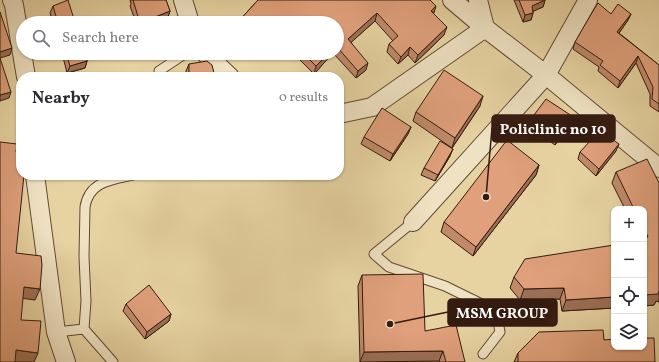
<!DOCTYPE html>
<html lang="en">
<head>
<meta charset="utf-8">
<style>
  :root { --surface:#fff; --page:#f7f7f7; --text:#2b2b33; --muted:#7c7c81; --line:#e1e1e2 }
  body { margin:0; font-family:Vollkorn,serif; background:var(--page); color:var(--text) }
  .controls { position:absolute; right:12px; bottom:12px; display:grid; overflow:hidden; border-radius:8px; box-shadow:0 1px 3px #0004 }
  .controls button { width:36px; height:36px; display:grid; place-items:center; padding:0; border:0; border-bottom:1px solid var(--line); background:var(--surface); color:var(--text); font:20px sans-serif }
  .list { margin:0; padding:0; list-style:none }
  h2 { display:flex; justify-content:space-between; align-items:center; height:52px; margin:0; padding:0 16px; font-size:17px }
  h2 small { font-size:13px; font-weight:400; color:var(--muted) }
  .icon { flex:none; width:22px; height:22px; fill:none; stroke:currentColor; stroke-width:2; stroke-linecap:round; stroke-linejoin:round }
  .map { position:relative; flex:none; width:659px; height:362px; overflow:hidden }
  .search { position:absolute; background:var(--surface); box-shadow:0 1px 3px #0004; left:16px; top:16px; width:328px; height:44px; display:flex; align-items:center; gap:10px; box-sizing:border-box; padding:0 14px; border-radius:22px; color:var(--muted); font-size:15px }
  .panel { position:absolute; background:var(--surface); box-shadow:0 1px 3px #0004; left:16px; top:72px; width:328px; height:108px; border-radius:16px }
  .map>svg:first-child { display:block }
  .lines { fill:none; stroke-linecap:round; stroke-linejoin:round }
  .service-casing { stroke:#614934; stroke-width:11 }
  .minor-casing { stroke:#614934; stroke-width:20 }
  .service { stroke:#efe2c3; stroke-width:9 }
  .minor { stroke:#efe2c3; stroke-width:18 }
  .wall { fill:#c08a6a; stroke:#341b10 }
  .shaded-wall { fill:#9c7056; stroke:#341b10 }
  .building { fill:#dfa07b; stroke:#341b10 }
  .leader { fill:none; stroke:#341b10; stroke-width:1.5 }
  .callout-dot { fill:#341b10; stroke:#efe2c3; stroke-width:1.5 }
  .callout { fill:#341b10; stroke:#341b10; stroke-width:1.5 }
  .callout-label { font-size:15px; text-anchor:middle; font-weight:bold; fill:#fff }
</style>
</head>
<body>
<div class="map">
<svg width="659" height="362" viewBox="0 0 659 362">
  <rect width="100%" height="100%" fill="#e7d3a2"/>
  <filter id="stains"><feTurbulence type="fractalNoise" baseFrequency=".005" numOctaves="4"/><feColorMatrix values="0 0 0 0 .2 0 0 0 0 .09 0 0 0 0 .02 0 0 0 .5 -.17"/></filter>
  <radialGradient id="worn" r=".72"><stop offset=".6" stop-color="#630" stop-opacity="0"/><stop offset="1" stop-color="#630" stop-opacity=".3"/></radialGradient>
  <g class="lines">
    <defs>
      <path id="service" d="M159,71L186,53
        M413,222L374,254L389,267L445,286L496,311L500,332L483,354
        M84,329L86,301L84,257L85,207C89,181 112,180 133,175
        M56,332L84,329L113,362"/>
      <path id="minor" d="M12,0L14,5L26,77
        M183,0L190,23
        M452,0L485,28L546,75L659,168
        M205,53L230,77
        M339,114L372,107L485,28L478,0
        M35,175L56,332L66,362
        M413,222L546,75L588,0"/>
    </defs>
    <use href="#service" class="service-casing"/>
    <use href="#minor" class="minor-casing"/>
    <use href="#service" class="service"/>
    <use href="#minor" class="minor"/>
  </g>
  <path class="wall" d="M130,0H166L170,11L168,17L155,23H136L130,6L131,4Z
    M258,0L433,14L444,35L415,63L408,55L398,64L387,52L389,44L393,41L375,21L351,42L366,70L356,78L333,53H337V23H237Z
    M514,0H545L543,7L533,11V13L531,20L523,22Z
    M53,6L74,19L76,23H53L50,13Z
    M631,14L628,20L619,33L659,65V112L650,106V94L636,63L618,88L598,71L599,67L573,49L575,42Z
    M62,53H85L87,61L85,68L67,73Z
    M293,53H333L314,74Z
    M189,64L215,77L186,75V71Z
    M480,106L452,148L413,121L416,112Z
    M531,119L570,122L555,145L529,126Z
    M411,127L408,134L390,161L361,144L364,137Z
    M616,151L596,176L578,159L580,152Z
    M450,156L435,181L421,175L424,168Z
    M539,165L536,175L473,256L441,232L444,222Z
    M616,172L659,183V302L656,301L654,305L644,306V209H625L612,183Z
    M614,245V308L562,311L560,299L520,300L510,288L514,277Z
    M362,275L425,331L465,362H440L439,361L360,362L358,286Z
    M126,304L171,314L169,321L145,339L123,311Z
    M604,340L655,362H514L518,353Z"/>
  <path class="shaded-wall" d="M545,0L543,7L529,13L532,6Z
    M436,6L434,13L431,11Z
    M170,11L168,17L155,23H141Z
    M377,13L375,21L346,47L348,39Z
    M533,13L531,20L523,22L525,15Z
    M631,14L628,20L615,39L617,32Z
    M447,27L444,35L415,63L418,55Z
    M410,47L408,55L398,64L401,57Z
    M12,48L10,55L0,58V52Z
    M329,53H333L314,74L316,66Z
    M638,56L636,63L618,88L620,81Z
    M87,61L85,68L67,73L70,66Z
    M368,63L366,70L356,78L358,71Z
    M11,92L9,98L0,101V95Z
    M483,96L480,106L452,148L455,138Z
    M572,116L570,122L555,145L558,138Z
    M411,127L408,134L390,161L393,154Z
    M619,144L616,151L596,176L599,169Z
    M453,149L450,156L435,181L438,175Z
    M539,165L536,175L473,256L476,247Z
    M24,287L40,289L35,300L20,298Z
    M564,288L560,299L520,300L524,289Z
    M659,291V302L656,301L654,305L644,306V295Z
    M614,297V308L562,311L566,300Z
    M171,314L169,321L145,339L147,332Z
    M16,350L38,353L34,362H12Z
    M443,351L439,361L360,362L364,352Z"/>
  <path class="building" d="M68,0L74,19H75L76,23H58L53,6Z
    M133,0H166L170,11L140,23Z
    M258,0H430L436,6L431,11L447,27L418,55L410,47L401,57L389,44L398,36L377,13L348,39L368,63L358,71L337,47V23H272L269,20L266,23H237Z
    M519,0H545L532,6L533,13L525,15Z
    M598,3L611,14L618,4L631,14L617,32L659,65V104L652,99L653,87L638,56L620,81L600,65L603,61L575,42L590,16Z
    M0,12L12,48L0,52Z
    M66,53H85L87,61L70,66Z
    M303,53H329L316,66Z
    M0,58L11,92L0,95Z
    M207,61L212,65L215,77H175L189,74V64Z
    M444,70L483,96L455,138L416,112Z
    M546,99L572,116L558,138L531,119Z
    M382,108L411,127L393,154L364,137Z
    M600,130L619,144L599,169L580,152Z
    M507,140L539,165L476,247L444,222Z
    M440,141L453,149L438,175L424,168Z
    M0,142L17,144L16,152L21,153V175H24L16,253L41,256L42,265L40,289L24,287L21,320L41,321L38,353L16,350L15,362H0Z
    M647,159L659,183V291L658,294L644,295V238L648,237L644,228V209H634L616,172Z
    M614,245V297L566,300L564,288L524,289L514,277L525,259Z
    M423,274L425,331L456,325L465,362H446L443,351L364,352L362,275Z
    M149,285L171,314L147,332L126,304Z
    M603,330L604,340L614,339V347H644V338H654L655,362H518V353L539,332Z"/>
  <path class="leader" d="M486 197L492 128M390 324L448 312"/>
  <g class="callout-dot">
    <circle cx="486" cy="197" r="4"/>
    <circle cx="390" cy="324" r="4"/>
  </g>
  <g class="callout">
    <rect x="492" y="115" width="123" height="27" rx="4"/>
    <rect x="448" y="299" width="109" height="27" rx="4"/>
  </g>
  <g class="callout-label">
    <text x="553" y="134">Policlinic no 10</text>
    <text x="502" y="318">MSM GROUP</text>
  </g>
  <rect width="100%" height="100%" filter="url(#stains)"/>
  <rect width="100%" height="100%" fill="url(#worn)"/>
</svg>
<div class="controls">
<button>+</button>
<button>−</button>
<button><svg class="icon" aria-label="locate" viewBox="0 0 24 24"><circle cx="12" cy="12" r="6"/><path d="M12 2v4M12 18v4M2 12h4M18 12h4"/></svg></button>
<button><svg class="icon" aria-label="layers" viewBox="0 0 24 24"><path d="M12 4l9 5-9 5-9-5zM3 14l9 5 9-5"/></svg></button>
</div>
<div class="search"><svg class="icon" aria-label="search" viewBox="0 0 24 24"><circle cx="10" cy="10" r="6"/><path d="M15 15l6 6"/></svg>Search here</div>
<section class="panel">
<h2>Nearby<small>0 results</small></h2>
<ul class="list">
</ul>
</section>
</div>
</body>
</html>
